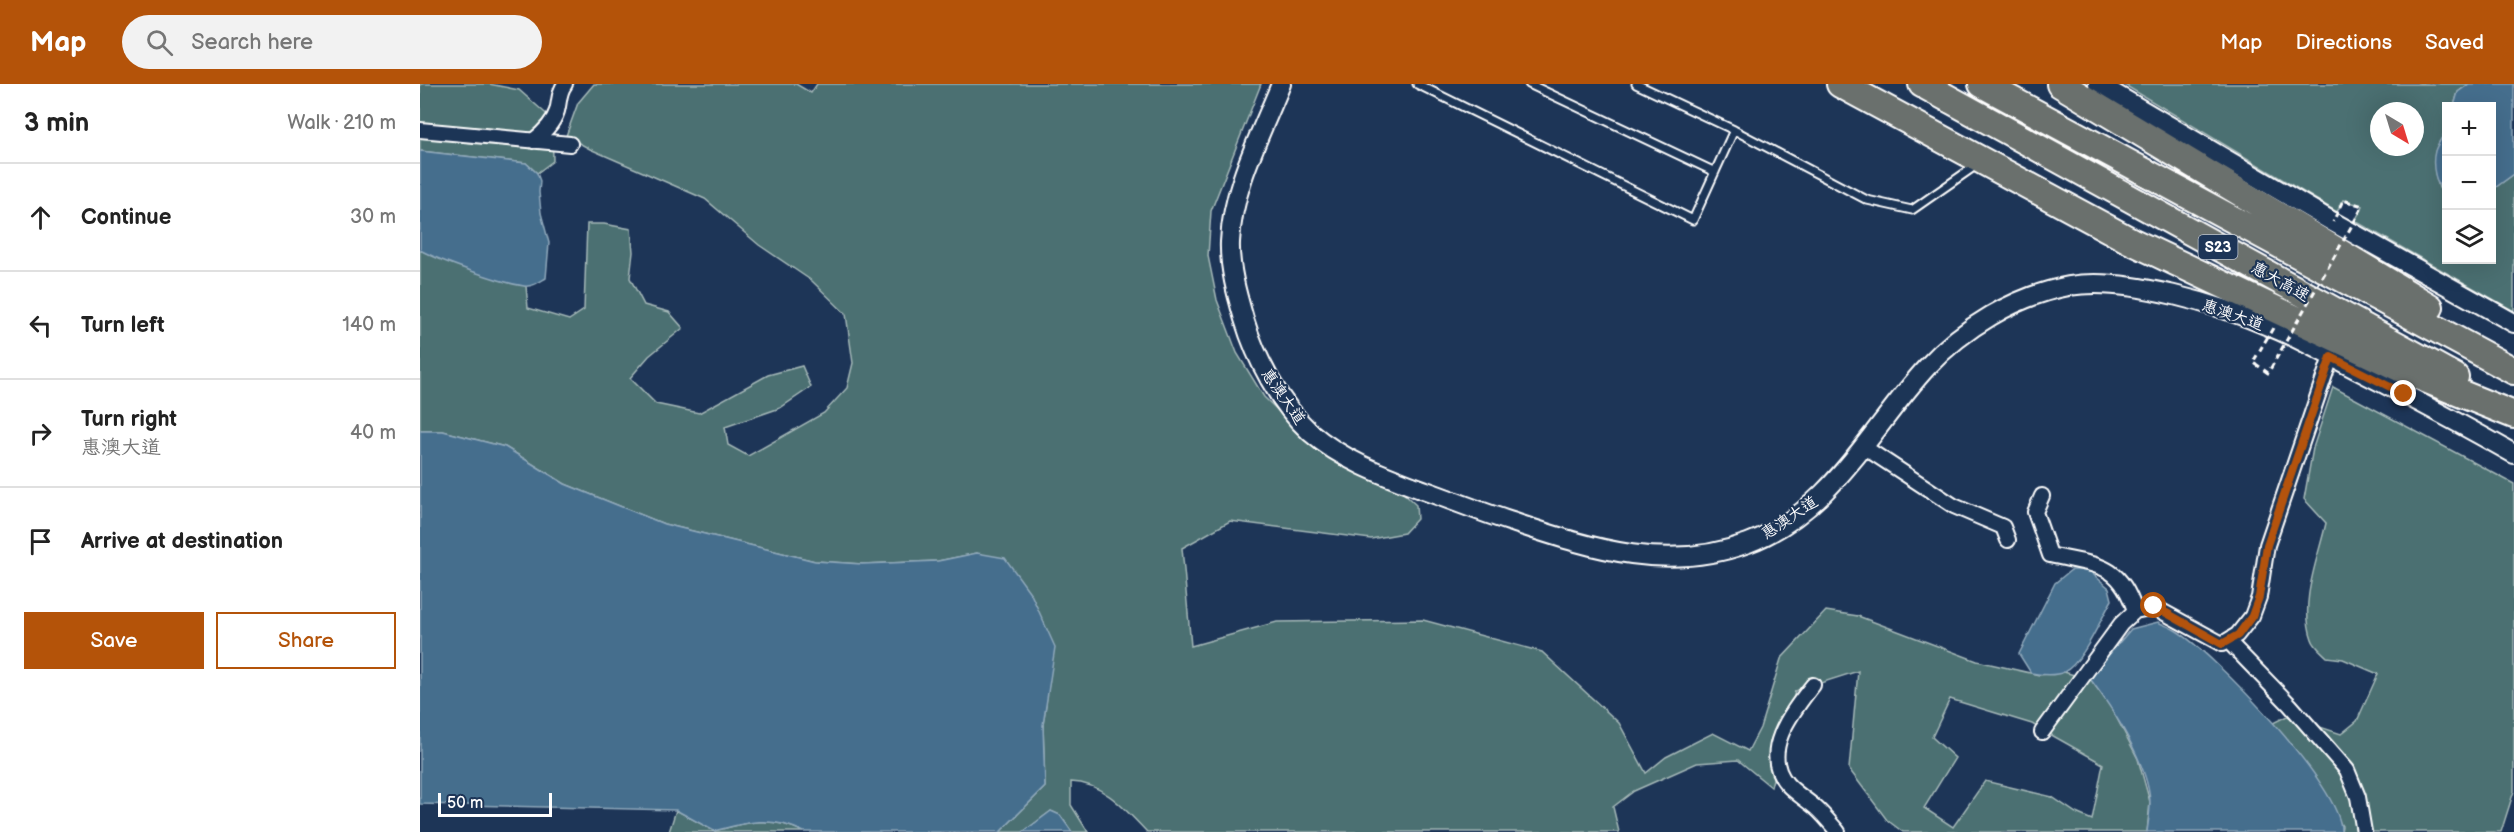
<!DOCTYPE html>
<html lang="en">
<head>
<meta charset="utf-8">
<style>
  :root { --surface:#fff; --page:#f2f2f2; --text:#222; --muted:#767676; --line:#e0e0e0; --accent:#b45309 }
  body { margin:0; font-family:"Balsamiq Sans","LXGW WenKai TC",sans-serif; background:var(--page); color:var(--text) }
  .controls { position:absolute; right:18px; top:18px; display:grid; overflow:hidden; border-radius:0px; box-shadow:0 6px 24px #0002 }
  .controls button { width:54px; height:54px; display:grid; place-items:center; padding:0; border:0; border-bottom:2px solid var(--line); background:var(--surface); color:var(--text); font:30px sans-serif }
  .compass { position:absolute; left:1950px; top:18px; width:54px; height:54px; border-radius:50%; background:var(--surface); box-shadow:0 6px 24px #0002; rotate:142deg }
  .scale { position:absolute; left:18px; bottom:15px; width:114px; box-sizing:border-box; padding-left:6px; border:3px solid #fff; border-top:0; font-size:16px; line-height:21px; white-space:nowrap; color:#fff; -webkit-text-stroke:4px #1d3557; paint-order:stroke }
  .stop { position:absolute; width:18px; height:18px; margin:-14px; border:4px solid #b45309; border-radius:50%; background:#fff }
  .stop.end { background:#b45309; border-color:#fff; box-shadow:0 2px 6px #0008 }
  .list { margin:0; padding:0; list-style:none }
  h2 { display:flex; justify-content:space-between; align-items:center; height:78px; margin:0; padding:0 24px; font-size:26px }
  h2 small { font-size:20px; font-weight:400; color:var(--muted) }
  .list li { display:grid; grid-template-columns:39px 1fr auto; gap:18px; align-items:center; box-sizing:border-box; height:108px; padding:0 24px; border-top:2px solid var(--line) }
  .list b { display:block; font-size:22px; white-space:nowrap }
  .list p { margin:0; font-size:20px; white-space:nowrap; color:var(--muted) }
  .list em { font-size:20px; font-style:normal; color:var(--muted) }
  .actions { display:flex; gap:12px; padding:18px 24px }
  .actions a { flex:1; padding:14px 0; border:2px solid var(--accent); border-radius:0px; text-align:center; font-size:21px; color:var(--accent) }
  .actions .main { background:var(--accent); color:#fff }
  .icon { flex:none; width:33px; height:33px; fill:none; stroke:currentColor; stroke-width:2; stroke-linecap:round; stroke-linejoin:round }
  .map { position:relative; flex:none; width:2094px; height:748px; overflow:hidden }
  header { display:flex; align-items:center; gap:36px; box-sizing:border-box; height:84px; padding:0 30px; background:var(--accent); color:#fff }
  header strong { font-size:28px }
  nav { display:flex; gap:33px; margin-inline-start:auto; font-size:21px }
  .search { width:420px; height:54px; background:var(--page); display:flex; align-items:center; gap:15px; box-sizing:border-box; padding:0 21px; border-radius:33px; color:var(--muted); font-size:22px }
  main { display:flex }
  aside { flex:1; background:var(--surface) }
  .map>svg:first-child { display:block }
  .green { fill:#4b7072; stroke:#a5b8b8; stroke-width:1.5; fill-rule:evenodd }
  .water { fill:#456e8d; stroke:#8fa8bb; stroke-width:1.5 }
  .lines { fill:none; stroke-linecap:round; stroke-linejoin:round }
  .service-casing { stroke:#fff; stroke-width:11 }
  .minor-casing { stroke:#fff; stroke-width:18 }
  .tertiary-casing { stroke:#fff; stroke-width:22 }
  .motorway-casing { stroke:#fff; stroke-width:30 }
  .service { stroke:#1d3557; stroke-width:7 }
  .minor { stroke:#1d3557; stroke-width:14 }
  .tertiary { stroke:#1d3557; stroke-width:18 }
  .motorway { stroke:#6a706d; stroke-width:26 }
  .path-bridge { stroke:#fff; stroke-width:3; stroke-dasharray:6 4.5; stroke-linecap:butt }
  .route { stroke:#b45309; stroke-width:8 }
  .labels { text-anchor:middle; stroke-width:4.5; stroke-linejoin:round; paint-order:stroke }
  .shield { fill:#1d3557; stroke:#bbc2cd; stroke-width:1.5 }
  .shield-label { font-size:15px; font-weight:bold; fill:#fff }
  .street-label { font-size:16px; fill:#fff; stroke:#1d3557 }
</style>
</head>
<body>
<header>
<strong>Map</strong>
<div class="search"><svg class="icon" aria-label="search" viewBox="0 0 24 24"><circle cx="10" cy="10" r="6"/><path d="M15 15l6 6"/></svg>Search here</div>
<nav><a>Map</a><a>Directions</a><a>Saved</a></nav>
</header>
<main>
<aside>
<h2>3 min<small>Walk · 210 m</small></h2>
<ul class="list">
<li><svg class="icon" aria-label="ahead" viewBox="0 0 24 24"><path d="M12 20V5M6 11l6-6 6 6"/></svg><div><b>Continue</b></div><em>30 m</em></li>
<li><svg class="icon" aria-label="left" viewBox="0 0 24 24"><path d="M17 20v-9H6M10 6l-5 5 5 5"/></svg><div><b>Turn left</b></div><em>140 m</em></li>
<li><svg class="icon" aria-label="right" viewBox="0 0 24 24"><path d="M7 20v-9h11M14 6l5 5-5 5"/></svg><div><b>Turn right</b><p>惠澳大道</p></div><em>40 m</em></li>
<li><svg class="icon" aria-label="arrive" viewBox="0 0 24 24"><path d="M6 21V4h12l-3 4 3 4H6"/></svg><div><b>Arrive at destination</b></div></li>
</ul>
<div class="actions"><a class="main">Save</a><a>Share</a></div>
</aside>
<div class="map">
<svg width="2094" height="748" viewBox="0 0 2094 748">
  <rect width="100%" height="100%" fill="#1d3557"/>
  <filter id="ink" filterUnits="userSpaceOnUse"><feTurbulence type="fractalNoise" baseFrequency=".0167" numOctaves="2"/><feDisplacementMap in="SourceGraphic" scale="12" xChannelSelector="R" yChannelSelector="G"/><feConvolveMatrix kernelMatrix="1 2 1 2 8 2 1 2 1" color-interpolation-filters="sRGB"/></filter>
  <g filter="url(#ink)">
    <path class="green" d="M0,0H69L99,6L132,35L133,77L117,89L106,79L0,67Z
      M174,0H376L391,9L397,0H841L791,127L788,172L797,216L817,269L844,313L878,346L980,406L996,421L997,435L984,449L951,455L810,437L762,464L771,562L857,538L1003,536L1122,568L1199,639L1226,689L1246,673L1293,649L1328,667L1340,644L1361,575L1406,527L1438,532L1557,577L1619,591L1644,588L1671,596L1691,623L1718,675L1730,718L1727,748H1483L1467,736L1429,685L1438,587L1375,607L1351,703L1318,676L1277,679L1214,707L1193,723L1199,748H727C705,725 684,699 651,698V721L668,748H652L640,731L631,727L603,748H580L625,703L623,641L634,563L557,469L518,477L442,480L395,477L244,440L145,400L85,363L23,347H0V166L59,189L106,202L108,224L149,236L164,226L167,140H184L211,145L213,168L210,194L224,221L249,228L263,244L229,272L210,294L236,320L279,329L348,291L382,282L391,303L360,324L305,343L308,361L328,372L404,329L427,304L433,279L426,230L392,197L339,161L285,115L170,65L146,52L158,19ZM1530,615L1612,640L1683,680L1672,736L1656,729L1632,713L1565,697L1533,743L1504,724L1535,674L1512,653Z
      M1703,0H2049L2038,8L2034,22H2026V46L2015,68V89L2019,104L2026,112V176H2072V106L2094,90V227L1935,137L1943,122L1923,116L1917,128ZM1959,27H1995V63H1959Z
      M1913,303L2094,400V707L2081,748H1921L1922,742L1853,639L1867,632L1921,650L1937,637L1958,590L1923,575L1907,573C1902,568 1894,562 1892,555C1879,519 1898,475 1906,439L1884,415L1893,364Z
      M256,726L294,747C327,738 351,731 384,748H249Z"/>
    <path class="water" d="M2049,0H2094V90L2072,106V22H2034L2038,8Z
      M2026,46V112C2016,102 2011,82 2015,67C2017,60 2023,53 2026,46Z
      M0,67L106,79L117,89L120,97L119,108L121,129L129,159L126,194C119,198 112,203 104,202C82,199 20,177 0,166Z
      M0,347H23L85,363L145,400L244,440L395,477L442,480L518,477L557,469L585,474L611,510L635,563L623,641L625,703L580,748H384C351,731 327,738 294,747L256,726L0,720Z
      M1651,486H1668L1689,504L1692,516C1681,534 1663,579 1644,588C1636,592 1620,591 1611,589L1599,570L1635,499Z
      M1738,538C1744,541 1750,543 1755,546C1793,568 1925,706 1921,748H1727C1728,739 1730,729 1730,720C1730,683 1693,625 1671,596L1673,589L1711,545Z
      M631,727L640,731L652,748H603Z"/>
    <g class="lines">
      <defs>
        <path id="service" d="M997,0L1273,136L1314,46L1447,116L1492,126L1558,80
          M1109,0L1295,88
          M1216,0L1314,46"/>
        <path id="minor" d="M0,46L150,60
          M113,57C123,49 133,40 137,27C140,17 138,9 145,0
          M1444,363L1534,422L1583,443L1588,456
          M1622,412L1615,428L1630,471C1676,482 1699,477 1715,527
          M1809,558L1870,621L1927,686L1938,713L1944,748
          M1393,601C1373,627 1339,668 1367,700C1375,709 1387,716 1396,724C1404,731 1411,740 1418,748
          M1622,648L1701,540L1715,527L1734,523L1802,560L1817,551L1832,532L1839,513L1847,461L1911,273"/>
        <path id="tertiary" d="M861,0C841,50 812,103 810,158C809,183 817,211 824,235C836,275 859,319 890,348C923,377 966,392 1006,407C1034,417 1061,428 1089,437C1169,463 1244,490 1328,459C1411,428 1450,345 1507,283C1543,244 1595,212 1649,202C1706,192 1800,221 1853,244C1883,256 1911,273 1939,287C1992,314 2043,341 2094,370
          M1678,0L1913,138L2094,239"/>
        <path id="motorway" d="M1420,0L1711,157L1990,289L2094,331
          M1502,0L2035,293
          M1562,0L2094,287
          M1640,0L2010,223"/>
      </defs>
      <use href="#service" class="service-casing"/>
      <use href="#minor" class="minor-casing"/>
      <use href="#tertiary" class="tertiary-casing"/>
      <use href="#motorway" class="motorway-casing"/>
      <use href="#service" class="service"/>
      <use href="#minor" class="minor"/>
      <use href="#tertiary" class="tertiary"/>
      <use href="#motorway" class="motorway"/>
      <path class="path-bridge" d="M1853,244L1833,278L1848,289L1943,122L1923,116L1913,138"/>
    </g>
  </g>
  <g class="lines" filter="url(#ink)">
    <path class="route" d="M1734,522L1802,560L1818,551L1832,532L1839,513L1847,461L1911,273L1984,310"/>
  </g>
  <g class="labels">
    <rect class="shield" x="1778.5" y="151" width="39" height="24" rx="4.5"/>
    <g class="shield-label">
      <text x="1798" y="168">S23</text>
    </g>
    <g class="street-label">
      <text transform="translate(1861 197) rotate(29)" y="6">惠大高速</text>
      <text transform="translate(1813 230) rotate(19)" y="6">惠澳大道</text>
      <text transform="translate(864 312) rotate(55)" y="6">惠澳大道</text>
      <text transform="translate(1369 433) rotate(-34)" y="6">惠澳大道</text>
    </g>
  </g>
</svg>
<div class="controls">
<button>+</button>
<button>−</button>
<button><svg class="icon" aria-label="layers" viewBox="0 0 24 24"><path d="M12 4l9 5-9 5-9-5zM3 14l9 5 9-5"/></svg></button>
</div>
<svg class="compass" viewBox="-18 -18 36 36"><path d="M0-13l5 13h-10z" fill="#e53935"/><path d="M0 13l5-13h-10z" fill="#767676"/></svg>
<div class="scale">50 m</div>
<div class="stop" style="left:1734px;top:522px"></div>
<div class="stop end" style="left:1984px;top:310px"></div>
</div>
</main>
</body>
</html>
